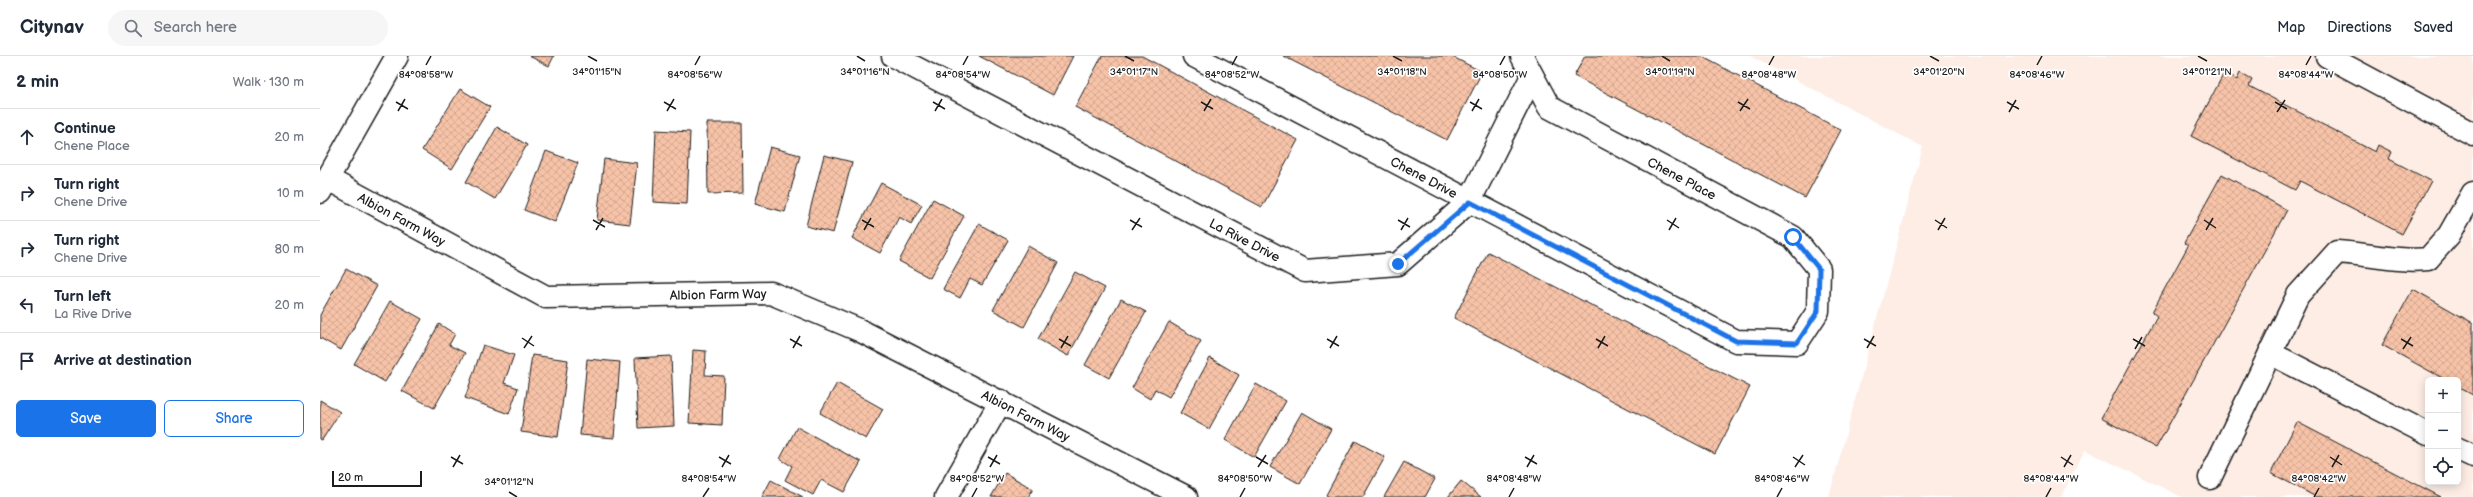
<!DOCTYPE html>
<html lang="en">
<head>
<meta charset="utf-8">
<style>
  :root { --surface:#fff; --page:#f6f6f7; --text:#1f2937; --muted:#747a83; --line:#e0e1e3; --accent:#1a73e8 }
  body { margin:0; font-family:"Balsamiq Sans",sans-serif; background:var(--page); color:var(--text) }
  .controls { position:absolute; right:12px; bottom:12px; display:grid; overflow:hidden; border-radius:6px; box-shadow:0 2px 10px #0003 }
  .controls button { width:36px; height:36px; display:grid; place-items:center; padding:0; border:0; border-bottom:1px solid var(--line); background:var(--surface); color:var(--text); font:20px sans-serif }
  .scale { position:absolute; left:12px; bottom:10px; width:90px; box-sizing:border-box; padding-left:4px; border:2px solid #1c1c1c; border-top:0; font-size:11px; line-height:14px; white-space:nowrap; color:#1c1c1c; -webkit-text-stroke:3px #fff; paint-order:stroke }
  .stop { position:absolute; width:12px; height:12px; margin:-9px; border:3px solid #1a73e8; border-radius:50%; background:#fff }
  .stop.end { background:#1a73e8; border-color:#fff; box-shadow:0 1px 4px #0008 }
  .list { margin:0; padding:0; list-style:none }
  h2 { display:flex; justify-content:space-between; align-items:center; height:52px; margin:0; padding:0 16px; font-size:17px }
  h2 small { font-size:13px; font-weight:400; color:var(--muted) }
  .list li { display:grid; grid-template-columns:26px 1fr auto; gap:12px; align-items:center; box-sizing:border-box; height:56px; padding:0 16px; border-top:1px solid var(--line) }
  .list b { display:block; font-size:15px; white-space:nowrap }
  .list p { margin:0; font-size:13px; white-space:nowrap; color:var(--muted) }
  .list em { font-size:13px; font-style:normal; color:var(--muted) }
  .actions { display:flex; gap:8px; padding:12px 16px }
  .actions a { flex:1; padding:9px 0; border:1px solid var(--accent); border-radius:6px; text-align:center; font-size:14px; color:var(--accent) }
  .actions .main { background:var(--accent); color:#fff }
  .icon { flex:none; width:22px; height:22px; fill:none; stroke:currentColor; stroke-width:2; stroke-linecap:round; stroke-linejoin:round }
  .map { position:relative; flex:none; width:2153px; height:441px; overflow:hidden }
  header { display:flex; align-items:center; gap:24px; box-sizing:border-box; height:56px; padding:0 20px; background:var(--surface); border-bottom:1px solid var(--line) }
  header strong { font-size:19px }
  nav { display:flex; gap:22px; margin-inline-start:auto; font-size:14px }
  .search { width:280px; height:36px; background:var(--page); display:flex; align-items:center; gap:10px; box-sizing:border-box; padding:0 14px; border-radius:22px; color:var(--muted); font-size:15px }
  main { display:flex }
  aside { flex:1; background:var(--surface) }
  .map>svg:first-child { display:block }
  .built { fill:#fdede5; fill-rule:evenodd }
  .building { fill:url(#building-cross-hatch); stroke:#1c1c1c }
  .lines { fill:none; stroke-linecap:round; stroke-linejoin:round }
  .minor-casing { stroke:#1c1c1c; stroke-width:25 }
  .minor { stroke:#fff; stroke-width:22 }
  .route { stroke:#1a73e8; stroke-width:5 }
  .ticks { fill:none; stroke:#1c1c1c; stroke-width:1.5 }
  .labels { text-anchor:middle; stroke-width:3.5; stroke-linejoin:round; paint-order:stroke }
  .street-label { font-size:13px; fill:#1c1c1c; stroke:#fff }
  .ticks-label { font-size:10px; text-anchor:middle; fill:#1c1c1c; stroke:#fff; stroke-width:3.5; stroke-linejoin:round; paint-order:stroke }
</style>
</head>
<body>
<header>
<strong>Citynav</strong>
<div class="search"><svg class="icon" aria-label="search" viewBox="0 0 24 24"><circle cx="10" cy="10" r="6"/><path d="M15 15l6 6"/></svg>Search here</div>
<nav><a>Map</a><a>Directions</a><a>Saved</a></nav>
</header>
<main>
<aside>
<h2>2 min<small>Walk · 130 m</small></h2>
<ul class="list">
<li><svg class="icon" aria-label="ahead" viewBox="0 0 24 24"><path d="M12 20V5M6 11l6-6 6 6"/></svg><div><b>Continue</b><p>Chene Place</p></div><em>20 m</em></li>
<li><svg class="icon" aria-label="right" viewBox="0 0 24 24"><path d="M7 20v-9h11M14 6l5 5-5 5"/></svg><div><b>Turn right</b><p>Chene Drive</p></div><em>10 m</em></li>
<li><svg class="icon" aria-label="right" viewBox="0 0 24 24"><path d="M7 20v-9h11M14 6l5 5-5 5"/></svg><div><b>Turn right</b><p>Chene Drive</p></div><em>80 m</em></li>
<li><svg class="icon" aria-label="left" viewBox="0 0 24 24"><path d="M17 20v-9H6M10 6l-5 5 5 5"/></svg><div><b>Turn left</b><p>La Rive Drive</p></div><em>20 m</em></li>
<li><svg class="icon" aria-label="arrive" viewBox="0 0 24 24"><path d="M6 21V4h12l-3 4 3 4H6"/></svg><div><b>Arrive at destination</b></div></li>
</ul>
<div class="actions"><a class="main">Save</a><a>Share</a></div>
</aside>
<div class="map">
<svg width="2153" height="441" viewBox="0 0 2153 441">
  <defs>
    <pattern id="building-cross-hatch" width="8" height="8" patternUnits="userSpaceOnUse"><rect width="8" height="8" fill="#f7c3a8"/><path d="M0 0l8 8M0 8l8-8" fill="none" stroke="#d3a790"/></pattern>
  </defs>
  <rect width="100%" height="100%" fill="#fff"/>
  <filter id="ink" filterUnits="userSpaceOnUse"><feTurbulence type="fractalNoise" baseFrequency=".025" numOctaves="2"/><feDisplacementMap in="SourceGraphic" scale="8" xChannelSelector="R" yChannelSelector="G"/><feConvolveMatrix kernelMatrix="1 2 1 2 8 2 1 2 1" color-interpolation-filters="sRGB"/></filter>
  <g filter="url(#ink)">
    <path class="built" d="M1430,0H2153V441H1862L1765,394L1741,441H1509L1603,91ZM2108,324H2138V426H2108Z"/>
    <path class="building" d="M209,0H234L229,10Z
      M659,0H753L733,39Z
      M782,0H822L978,84L942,151L755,51Z
      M963,0H1131L1162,16L1127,84Z
      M1265,0H1381L1521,74L1485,142L1254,20Z
      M1904,17L1917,24L1920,17L1932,24L1929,30L2055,96L2058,89L2072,96L2069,103L2111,125L2082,178L1980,125L1975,134L1871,80Z
      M140,33L170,51L132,113L102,94Z
      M387,67H422L423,137L388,138Z
      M177,71L207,89L175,143L146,126Z
      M336,74L370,76L367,148L333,146Z
      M450,91L480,99L465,156L435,148Z
      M226,95L258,107L235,166L204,154Z
      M504,99L532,106L513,177L486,170Z
      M284,103L317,107L310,168L277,164Z
      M1902,118L1967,154L1836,392L1781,362L1837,260L1832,256L1868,190L1864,187Z
      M561,127L602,149L591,168L579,161L560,197L532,182Z
      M613,143L644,160L610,222L579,205Z
      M659,168L688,184L662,229L650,223L640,242L623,233Z
      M708,190L738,207L704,271L673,254Z
      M1168,196L1430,331L1395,398L1134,262Z
      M26,213L57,230L21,294L0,282V259Z
      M755,216L785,232L748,300L718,283Z
      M2093,233L2153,267V339L2138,331V324H2126L2062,289Z
      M801,243L826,256L789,322L765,309Z
      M70,245L102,263L65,326L34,308Z
      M849,266L881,285L849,341L835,333L830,343L812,332Z
      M119,268L135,278L129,289L145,297L114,352L82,335Z
      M163,289L194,299L184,327L198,332L189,358L145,342Z
      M373,294L386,295L385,319L404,320L402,369L369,367Z
      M212,299L248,304L238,381L201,376Z
      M351,300L354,370L318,372L315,302Z
      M890,302L919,319L889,373L860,357Z
      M267,303L300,306L294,382L260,379Z
      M517,327L563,353L546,383L500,357Z
      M936,328L966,345L934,401L905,384Z
      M0,344L20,356L2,384L0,383Z
      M982,356L1011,373L980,428L950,411Z
      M1977,366L2121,441H1996L1951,417Z
      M477,371L541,406L524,436L501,424L493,439L465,424L472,410L460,403Z
      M1035,385L1065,401L1043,441H1009L1006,439Z
      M1084,406L1115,423L1105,441H1064Z
      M685,417L713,433L708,441H671Z
      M451,424L483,441H442Z
      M1141,425L1161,441H1128Z"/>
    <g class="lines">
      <defs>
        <g id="minor">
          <path id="s1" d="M573,0L985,215L1078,208L1149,146L1212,20"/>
          <path id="s2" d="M874,0L1416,285L1477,287L1498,255L1499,213L1473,181L1229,51L1202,0"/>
          <path d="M2007,0L2153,78"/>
          <path id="s3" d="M8,123L226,241L451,237L539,274L866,441"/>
          <path d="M0,136L77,0"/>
          <path d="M1950,297L2108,378"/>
          <path d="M2138,393L2153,400"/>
          <path d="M1890,422L1978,239L2017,196C2048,198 2077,206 2108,203L2129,179L2153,137"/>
          <path d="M626,441L681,345"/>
        </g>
      </defs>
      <use href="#minor" class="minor-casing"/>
      <use href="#minor" class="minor"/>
    </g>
  </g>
  <g class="lines" filter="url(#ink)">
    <path class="route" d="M1078,208L1150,146L1416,285L1477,287L1498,255L1499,213L1473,181"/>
  </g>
  <path class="ticks" d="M268,0L277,5M537,0L545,5M805,0L814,5M1073,0L1082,5M1342,0L1350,5M1610,0L1619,5M1878,0L1887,5M106,9L111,0M375,9L380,0M643,9L648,0M912,9L917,0M1180,9L1185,0M1449,9L1454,0M1717,9L1722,0M1986,9L1991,0M76,46L88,53M344,46L356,53M613,46L625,53M881,46L893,53M1150,46L1162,53M1418,46L1430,53M1687,46L1699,53M1955,46L1967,53M78,55L85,43M347,55L354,43M615,55L622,43M884,55L891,43M1152,55L1159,43M1420,55L1428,43M1689,56L1696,44M1957,56L1965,44M273,164L285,171M542,164L554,171M810,164L822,171M1078,164L1090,171M1347,164L1359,172M1615,164L1627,172M1884,164L1896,172M276,174L283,162M544,174L551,162M812,174L820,162M1081,174L1088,162M1349,174L1356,162M1618,174L1625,162M1886,174L1893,162M202,282L214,290M470,283L482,290M739,283L751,290M1007,283L1019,290M1276,283L1288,290M1544,283L1556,290M1813,283L1825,290M2081,283L2093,290M204,292L212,280M473,292L480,280M741,292L748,280M1010,292L1017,280M1278,292L1285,280M1547,292L1554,280M1815,293L1822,281M2083,293L2091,281M131,401L143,408M399,401L411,408M668,401L680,408M936,401L948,408M1205,401L1217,408M1473,401L1485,409M1741,401L1753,409M2010,401L2022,409M133,411L140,399M402,411L409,399M670,411L677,399M938,411L946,399M1207,411L1214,399M1475,411L1483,399M1744,411L1751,399M2012,411L2019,399M189,436L197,441M383,441L389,432M652,441L657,432M920,441L925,432M1189,441L1194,432M1457,441L1462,432M1726,441L1731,432M1994,441L1999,432"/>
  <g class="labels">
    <g class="street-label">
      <text dy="5" stroke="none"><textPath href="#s2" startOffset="260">Chene Drive</textPath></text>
      <text transform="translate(1362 122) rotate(28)" y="5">Chene Place</text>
      <text dy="5" stroke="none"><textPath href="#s3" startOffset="84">Albion Farm Way</textPath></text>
      <text dy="5" stroke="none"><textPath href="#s1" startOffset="397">La Rive Drive</textPath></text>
      <text dy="5" stroke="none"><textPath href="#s3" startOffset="420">Albion Farm Way</textPath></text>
      <text dy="5" stroke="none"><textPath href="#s3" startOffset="756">Albion Farm Way</textPath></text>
    </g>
  </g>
  <g class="ticks-label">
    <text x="277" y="19">34°01'15"N</text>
    <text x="814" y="19">34°01'17"N</text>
    <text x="1082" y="19">34°01'18"N</text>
    <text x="1887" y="19">34°01'21"N</text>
    <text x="545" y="19">34°01'16"N</text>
    <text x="1350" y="19">34°01'19"N</text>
    <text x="1619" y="19">34°01'20"N</text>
    <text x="375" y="22">84°08'56"W</text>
    <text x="643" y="22">84°08'54"W</text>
    <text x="912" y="22">84°08'52"W</text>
    <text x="1180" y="22">84°08'50"W</text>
    <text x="1449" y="22">84°08'48"W</text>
    <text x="1717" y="22">84°08'46"W</text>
    <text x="1986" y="22">84°08'44"W</text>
    <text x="106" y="22">84°08'58"W</text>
    <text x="389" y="426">84°08'54"W</text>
    <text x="657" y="426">84°08'52"W</text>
    <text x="925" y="426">84°08'50"W</text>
    <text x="1194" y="426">84°08'48"W</text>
    <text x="1462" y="426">84°08'46"W</text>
    <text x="1731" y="426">84°08'44"W</text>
    <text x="1999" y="426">84°08'42"W</text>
    <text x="189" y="429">34°01'12"N</text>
  </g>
</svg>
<div class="controls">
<button>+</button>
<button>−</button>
<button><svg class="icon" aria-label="locate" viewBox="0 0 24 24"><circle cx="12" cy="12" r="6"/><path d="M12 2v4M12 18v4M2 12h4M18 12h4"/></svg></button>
</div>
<div class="scale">20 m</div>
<div class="stop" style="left:1473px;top:181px"></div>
<div class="stop end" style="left:1078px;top:208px"></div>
</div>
</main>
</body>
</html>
